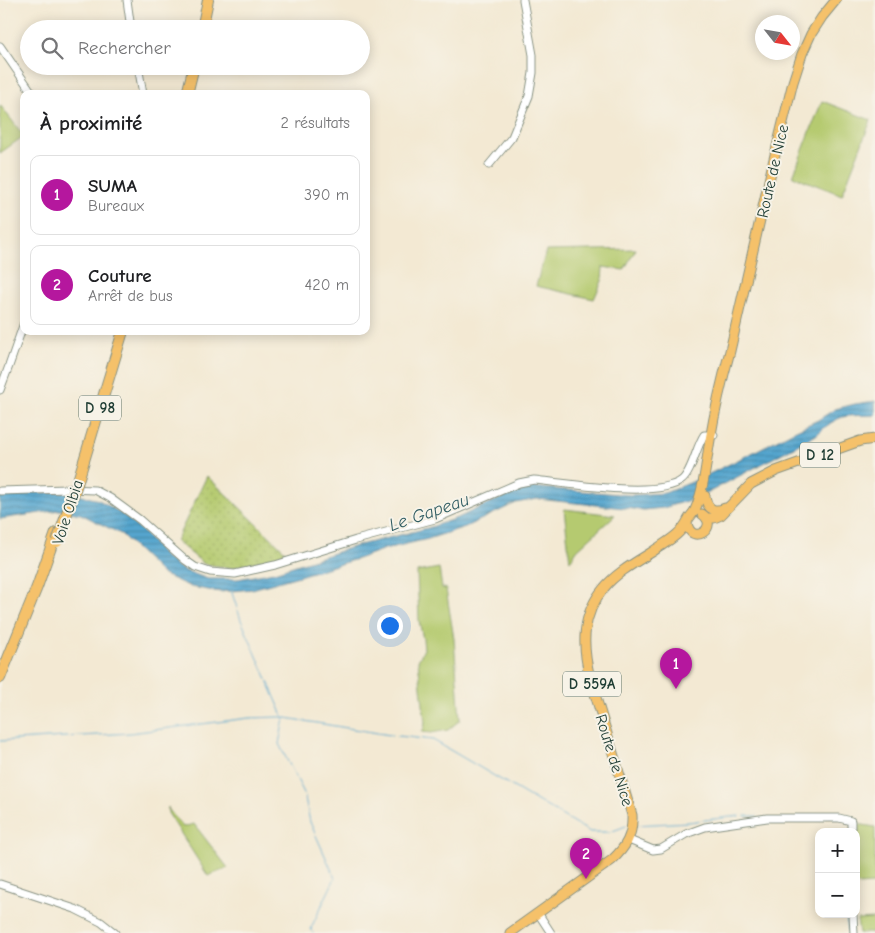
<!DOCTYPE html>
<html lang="fr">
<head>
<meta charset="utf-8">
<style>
  :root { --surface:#fff; --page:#f2f2f2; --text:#202124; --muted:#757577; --line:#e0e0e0; --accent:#b5179e }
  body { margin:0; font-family:"Comic Neue",sans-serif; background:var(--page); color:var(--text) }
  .controls { position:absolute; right:15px; bottom:15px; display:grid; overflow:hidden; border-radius:10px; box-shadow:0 2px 12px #0003 }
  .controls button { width:45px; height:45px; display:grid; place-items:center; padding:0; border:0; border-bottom:1px solid var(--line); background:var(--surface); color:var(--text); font:25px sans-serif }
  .compass { position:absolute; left:755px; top:15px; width:45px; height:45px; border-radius:50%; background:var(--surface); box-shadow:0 2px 12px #0003; rotate:121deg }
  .you { position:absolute; left:389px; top:625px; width:18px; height:18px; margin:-12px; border:4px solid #fff; border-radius:50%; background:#1a73e8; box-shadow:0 0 0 8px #1a73e833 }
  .badge { display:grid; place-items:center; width:32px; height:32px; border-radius:50%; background:var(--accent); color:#fff; font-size:16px; font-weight:700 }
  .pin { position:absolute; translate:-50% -41px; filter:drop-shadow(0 1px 2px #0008) }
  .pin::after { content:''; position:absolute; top:26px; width:18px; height:15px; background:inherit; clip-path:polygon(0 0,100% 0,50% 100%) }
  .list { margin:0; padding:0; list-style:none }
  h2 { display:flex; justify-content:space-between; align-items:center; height:65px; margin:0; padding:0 20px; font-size:21px }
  h2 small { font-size:16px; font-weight:400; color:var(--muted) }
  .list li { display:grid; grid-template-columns:32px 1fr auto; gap:15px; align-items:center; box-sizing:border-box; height:80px; margin:0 10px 10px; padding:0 10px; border:1px solid var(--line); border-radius:10px }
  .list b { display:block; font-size:19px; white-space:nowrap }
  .list p { margin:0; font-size:16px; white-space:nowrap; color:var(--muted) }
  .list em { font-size:16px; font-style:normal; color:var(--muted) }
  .icon { flex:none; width:28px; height:28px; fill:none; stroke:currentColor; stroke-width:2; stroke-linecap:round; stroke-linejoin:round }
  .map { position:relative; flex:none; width:875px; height:933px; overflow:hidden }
  .search { position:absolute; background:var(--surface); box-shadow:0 2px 12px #0003; left:20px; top:20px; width:350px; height:55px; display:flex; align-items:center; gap:12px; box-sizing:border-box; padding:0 18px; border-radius:28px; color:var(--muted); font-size:19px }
  .panel { position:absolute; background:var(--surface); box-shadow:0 2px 12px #0003; left:20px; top:90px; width:350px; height:245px; border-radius:10px }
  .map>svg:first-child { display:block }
  .grass { fill:#b5ca6f; stroke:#6a8452 }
  .park { fill:url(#park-dots); stroke:#6a8452 }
  .water { fill:url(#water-rules); stroke:#3a7181 }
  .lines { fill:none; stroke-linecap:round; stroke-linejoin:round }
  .stream { stroke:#54a5ce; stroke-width:1 }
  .minor-casing { stroke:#899384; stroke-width:9 }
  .major-casing { stroke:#899384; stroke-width:11 }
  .highway-casing { stroke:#899384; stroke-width:12 }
  .minor { stroke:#fff; stroke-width:7 }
  .major { stroke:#f5c16b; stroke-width:9 }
  .highway { stroke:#f5c16b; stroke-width:10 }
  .highway-bridge-casing { stroke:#899384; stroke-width:12; stroke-linecap:butt }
  .highway-bridge { stroke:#f5c16b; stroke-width:10 }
  .labels { text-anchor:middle; stroke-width:4; stroke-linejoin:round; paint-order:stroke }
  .shield { fill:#f7f3e8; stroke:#60746a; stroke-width:1 }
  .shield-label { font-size:15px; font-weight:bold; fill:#1f3d34 }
  .street-label { font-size:16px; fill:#1f3d34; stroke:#f7f3e8 }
  .water-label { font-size:18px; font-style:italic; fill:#2f5c62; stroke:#f7f3e8 }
</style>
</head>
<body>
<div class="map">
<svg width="875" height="933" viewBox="0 0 875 933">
  <defs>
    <pattern id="park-dots" width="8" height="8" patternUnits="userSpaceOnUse" patternTransform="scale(1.25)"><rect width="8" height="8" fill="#b5ca6f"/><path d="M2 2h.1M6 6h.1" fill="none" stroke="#9bae61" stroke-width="1.8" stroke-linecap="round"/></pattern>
    <pattern id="water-rules" width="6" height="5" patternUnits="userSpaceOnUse" patternTransform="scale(1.25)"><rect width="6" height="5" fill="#54a5ce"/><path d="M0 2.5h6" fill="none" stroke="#4588a8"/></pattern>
  </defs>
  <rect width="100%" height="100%" fill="#f7f3e8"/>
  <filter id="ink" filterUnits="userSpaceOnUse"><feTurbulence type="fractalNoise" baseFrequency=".02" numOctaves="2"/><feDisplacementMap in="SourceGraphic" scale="10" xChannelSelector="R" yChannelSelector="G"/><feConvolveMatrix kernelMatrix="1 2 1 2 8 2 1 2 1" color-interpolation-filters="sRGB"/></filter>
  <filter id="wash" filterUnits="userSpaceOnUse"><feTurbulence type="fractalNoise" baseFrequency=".0096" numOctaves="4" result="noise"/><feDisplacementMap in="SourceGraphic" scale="20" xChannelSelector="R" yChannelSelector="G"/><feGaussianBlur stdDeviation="1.12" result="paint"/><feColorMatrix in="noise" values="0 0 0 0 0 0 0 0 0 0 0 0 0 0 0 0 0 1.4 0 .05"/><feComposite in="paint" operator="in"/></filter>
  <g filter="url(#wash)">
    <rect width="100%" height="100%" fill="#f3e9d3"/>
    <path class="grass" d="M822,101L871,120L842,195L793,176Z
      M0,105L24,136L0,153Z
      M636,249L624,270L603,267L602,281L594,299L536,286L546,251Z
      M564,509L615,515L577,550L570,561Z
      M439,568L442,588L446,589L454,639L460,720L448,730L431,733L422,732L424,728L425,722L418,661L424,649L423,639L419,621L417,572Z
      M168,807L169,810L183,827L194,824L228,868L208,876L168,813Z
      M857,824L875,827V884L856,885Z
      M875,919V933H859L857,920Z"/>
    <path class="park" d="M207,476L288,554L232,568L204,564L176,541Z"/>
    <path class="water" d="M875,401V415C866,416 856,415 847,416C835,418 825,427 816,435L713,490L693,499L663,508L644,510L537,499L516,503L465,527L428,539L385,549L357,559L299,576L252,589L220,592L191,587L162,574L121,534L81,514L60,510L0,519V495L30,493L66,492L99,500L122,514L143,532L166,558L183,570L208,579H238L274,572L356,546L428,528L460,517L489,503L530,487L631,495L665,493L699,479L748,455L792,432L818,420L835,409L855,404Z"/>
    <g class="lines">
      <path class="stream" d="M231,590L241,620L284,718L279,744L304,793L310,822L335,878L311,928L313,933
        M0,741L130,733L249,718L280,717L390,735L433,740L590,832H610L626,826
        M821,815L841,814L849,817
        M745,816H757
        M636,825L688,822L739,816
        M846,914L848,933"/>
    </g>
  </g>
  <g filter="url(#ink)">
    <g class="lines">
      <defs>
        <path id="minor" d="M127,0L131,29
          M0,46L33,94
          M138,66L143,94
          M489,165L512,137L529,96L533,73V55L523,0
          M0,390L9,366L24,323
          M0,491L68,489L95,490L110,498L140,520L185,560L195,567L210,572L235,574L275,565L356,540L435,519L519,483L534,480C566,483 658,499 682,480C692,472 696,447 704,435H714
          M629,840L653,850L661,849L686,834L705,827L767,818H839L851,821V832
          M0,884L75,909L101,922L115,933
          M538,913L551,933
          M853,914L854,933"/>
        <path id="major" d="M705,496C707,509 714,513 725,508
          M706,518H714L721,515L751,484L776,471L860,441L875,439
          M687,523C691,547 721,527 702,514
          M510,933L612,860C626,847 633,835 632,815L590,678C582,646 581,615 604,588C616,573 636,562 652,552C666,542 681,535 688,520C690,516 693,514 695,510C704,489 706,463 710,440C715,410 722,380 730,351L773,163L793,82L802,54L811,34L822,17L836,0"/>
        <path id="highway" d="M202,29L208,0
          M187,94L194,66
          M77,484L123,331
          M0,678L37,587L56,533"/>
      </defs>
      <use href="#minor" class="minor-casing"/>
      <use href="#major" class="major-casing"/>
      <use href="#highway" class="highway-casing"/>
      <use href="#minor" class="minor"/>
      <use href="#major" class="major"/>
      <use href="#highway" class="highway"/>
      <defs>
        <path id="highway-bridge" d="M57,542L77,484"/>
      </defs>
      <use href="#highway-bridge" class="highway-bridge-casing"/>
      <use href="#highway-bridge" class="highway-bridge"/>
    </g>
  </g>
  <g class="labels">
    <g class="shield">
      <rect x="79" y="395.5" width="42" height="25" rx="4"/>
      <rect x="800" y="442.5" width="40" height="25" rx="4"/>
      <rect x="563" y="671.5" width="58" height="25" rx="4"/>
    </g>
    <g class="shield-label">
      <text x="100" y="413">D 98</text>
      <text x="820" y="460">D 12</text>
      <text x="592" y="689">D 559A</text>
    </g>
    <g class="street-label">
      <text transform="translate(772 171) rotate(-77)" y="6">Route de Nice</text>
      <text transform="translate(67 512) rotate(-72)" y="6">Voie Olbia</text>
      <text transform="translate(615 760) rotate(73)" y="6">Route de Nice</text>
    </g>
    <g class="water-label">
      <text transform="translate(429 512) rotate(-19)" y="6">Le Gapeau</text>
    </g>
  </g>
</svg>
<div class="controls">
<button>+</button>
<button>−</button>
</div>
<svg class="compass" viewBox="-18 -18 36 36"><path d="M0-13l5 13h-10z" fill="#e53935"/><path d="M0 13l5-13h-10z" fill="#757577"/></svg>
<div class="you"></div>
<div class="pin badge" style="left:676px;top:689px">1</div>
<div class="pin badge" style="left:586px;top:879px">2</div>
<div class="search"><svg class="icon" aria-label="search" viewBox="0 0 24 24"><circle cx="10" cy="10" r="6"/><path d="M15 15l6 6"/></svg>Rechercher</div>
<section class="panel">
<h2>À proximité<small>2 résultats</small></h2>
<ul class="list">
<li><span class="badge">1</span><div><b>SUMA</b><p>Bureaux</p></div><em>390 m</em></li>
<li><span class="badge">2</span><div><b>Couture</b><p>Arrêt de bus</p></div><em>420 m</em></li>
</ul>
</section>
</div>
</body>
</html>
